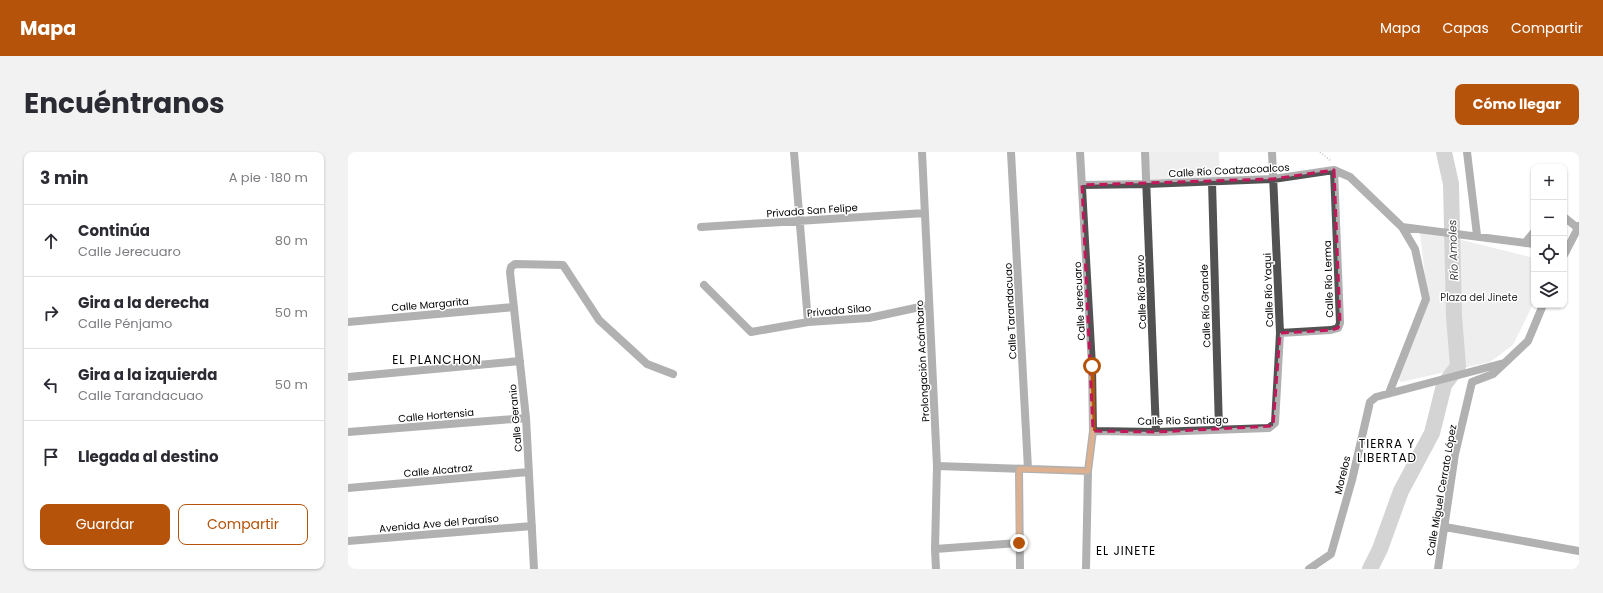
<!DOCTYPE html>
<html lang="es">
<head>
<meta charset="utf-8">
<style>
  :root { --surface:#fff; --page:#f2f2f3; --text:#2b2b33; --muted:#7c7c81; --line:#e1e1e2; --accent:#b45309 }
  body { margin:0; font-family:Poppins,sans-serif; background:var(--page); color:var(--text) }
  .controls { position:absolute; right:12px; top:12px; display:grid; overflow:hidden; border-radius:8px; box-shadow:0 1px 3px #0004 }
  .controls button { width:36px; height:36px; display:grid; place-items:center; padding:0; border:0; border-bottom:1px solid var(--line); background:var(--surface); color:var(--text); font:20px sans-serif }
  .stop { position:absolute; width:12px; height:12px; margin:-9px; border:3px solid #b45309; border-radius:50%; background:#fff }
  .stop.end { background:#b45309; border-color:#fff; box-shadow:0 1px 4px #0008 }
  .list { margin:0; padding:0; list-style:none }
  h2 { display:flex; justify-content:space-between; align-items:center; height:52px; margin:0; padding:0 16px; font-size:17px }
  h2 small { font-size:13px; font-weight:400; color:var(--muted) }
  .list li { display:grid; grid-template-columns:26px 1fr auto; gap:12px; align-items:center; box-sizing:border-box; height:72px; padding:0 16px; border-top:1px solid var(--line) }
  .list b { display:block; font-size:15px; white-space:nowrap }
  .list p { margin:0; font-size:13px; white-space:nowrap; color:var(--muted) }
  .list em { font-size:13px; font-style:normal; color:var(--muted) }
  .actions { display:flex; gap:8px; padding:12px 16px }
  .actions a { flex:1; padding:9px 0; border:1px solid var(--accent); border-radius:8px; text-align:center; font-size:14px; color:var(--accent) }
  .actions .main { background:var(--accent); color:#fff }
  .icon { flex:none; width:22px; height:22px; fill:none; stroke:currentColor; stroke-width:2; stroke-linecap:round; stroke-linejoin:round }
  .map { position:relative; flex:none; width:1231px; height:417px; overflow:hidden; border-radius:8px }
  header { display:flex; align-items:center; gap:24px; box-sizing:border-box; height:56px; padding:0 20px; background:var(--accent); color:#fff }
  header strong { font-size:19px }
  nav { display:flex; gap:22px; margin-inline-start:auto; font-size:14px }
  .intro { display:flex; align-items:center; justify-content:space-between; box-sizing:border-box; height:96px; padding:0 24px }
  h1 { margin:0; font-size:28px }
  .button { padding:10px 18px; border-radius:8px; background:var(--accent); color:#fff; font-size:14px; font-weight:700 }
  main { display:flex; gap:24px; padding:0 24px }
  aside { flex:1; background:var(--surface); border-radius:8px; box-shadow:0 1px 3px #0004 }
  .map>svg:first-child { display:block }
  .green { fill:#d9d9d9 }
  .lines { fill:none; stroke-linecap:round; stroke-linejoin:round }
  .river { stroke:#a0a0a0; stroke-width:16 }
  .path { stroke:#747474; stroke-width:1.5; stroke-dasharray:1 2; stroke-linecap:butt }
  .street { stroke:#525252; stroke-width:8 }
  .route { stroke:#b45309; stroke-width:5 }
  .marked { fill:none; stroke:#c2185b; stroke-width:3; stroke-dasharray:8 5; stroke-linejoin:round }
  .labels { text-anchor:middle; stroke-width:3; stroke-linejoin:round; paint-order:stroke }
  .street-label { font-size:10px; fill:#000; stroke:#fff }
  .park-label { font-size:10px; fill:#303030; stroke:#fff }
  .water-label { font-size:11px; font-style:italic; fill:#414141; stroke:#fff }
  .quarter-label { font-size:12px; letter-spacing:1px; fill:#000; stroke:#fff }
</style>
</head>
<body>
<header>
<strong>Mapa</strong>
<nav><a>Mapa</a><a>Capas</a><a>Compartir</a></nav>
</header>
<div class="intro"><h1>Encuéntranos</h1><a class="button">Cómo llegar</a></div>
<main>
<aside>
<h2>3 min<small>A pie · 180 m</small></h2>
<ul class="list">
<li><svg class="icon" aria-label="ahead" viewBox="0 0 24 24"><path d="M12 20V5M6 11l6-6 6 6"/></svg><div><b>Continúa</b><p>Calle Jerecuaro</p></div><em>80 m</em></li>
<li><svg class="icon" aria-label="right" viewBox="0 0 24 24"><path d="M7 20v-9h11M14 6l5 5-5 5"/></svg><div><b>Gira a la derecha</b><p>Calle Pénjamo</p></div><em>50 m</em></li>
<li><svg class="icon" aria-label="left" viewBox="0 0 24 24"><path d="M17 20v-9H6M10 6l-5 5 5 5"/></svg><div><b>Gira a la izquierda</b><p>Calle Tarandacuao</p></div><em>50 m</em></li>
<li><svg class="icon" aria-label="arrive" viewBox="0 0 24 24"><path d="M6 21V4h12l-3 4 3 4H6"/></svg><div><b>Llegada al destino</b></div></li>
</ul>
<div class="actions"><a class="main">Guardar</a><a>Compartir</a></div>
</aside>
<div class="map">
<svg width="1231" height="417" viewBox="0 0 1231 417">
  <rect width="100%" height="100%" fill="#fff"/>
  <path class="green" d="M797,0H871L872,29L799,32Z
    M1072,81L1110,87L1186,106V150L1165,193L1142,210L1053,230L1050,226L1080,150Z"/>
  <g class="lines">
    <path class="river" d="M1022,417L1032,397L1053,339L1084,281L1096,233L1110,214L1106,164L1103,32L1096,0"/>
    <path class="path" d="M972,0L983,9"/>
    <path class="street" d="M446,0L460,170
      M574,0L589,314L587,397L588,417
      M663,0L680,317
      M732,0L744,214L745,279L740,319L738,417
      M797,0L808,280
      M1119,0L1129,83
      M864,30L871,277
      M734,33L799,32L925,27L986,18L1002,25L1054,75L1186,92
      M1216,65L1231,77
      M353,75L577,61
      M1177,91L1186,80
      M1216,103L1231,74
      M356,133L403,180L460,170L521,166L581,153
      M0,170L166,155
      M932,181L983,178L990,176L992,171L986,18
      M0,225L172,209
      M1041,241L1078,147L1067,97L1054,75
      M745,279L808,280L921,276L927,271L932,181L924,0
      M0,280L178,266
      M589,314L740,319
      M671,317L672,417
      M0,336L181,320
      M1097,375L1231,399
      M0,389L184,374
      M587,397L671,391
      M186,417L178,266L162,120L163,115L167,112L215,113L251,168L299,212L325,222
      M961,417L983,402L1004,328L1022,250L1028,245L1156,211
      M1090,417L1107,302L1124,230L1145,222L1180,189L1195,153"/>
  </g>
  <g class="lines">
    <path class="route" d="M671,391V317L740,319L745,279L744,214"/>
  </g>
  <path d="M0 0H1231V417H0ZM986,18L992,171L990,176L983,178L932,181L925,274L808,280L745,279L734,33L925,27Z" fill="#fff" fill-opacity=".55" fill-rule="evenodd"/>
  <path class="marked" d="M986,18L992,171L990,176L983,178L932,181L925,274L808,280L745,279L734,33L925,27Z"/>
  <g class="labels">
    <g class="street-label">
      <text transform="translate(881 18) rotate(-3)" y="4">Calle Río Coatzacoalcos</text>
      <text transform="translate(464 58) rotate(-4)" y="4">Privada San Felipe</text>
      <text transform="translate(980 127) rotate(-92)" y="4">Calle Río Lerma</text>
      <text transform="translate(920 138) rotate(-92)" y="4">Calle Río Yaqui</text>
      <text transform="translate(793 140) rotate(-92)" y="4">Calle Río Bravo</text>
      <text transform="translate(731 149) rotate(-93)" y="4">Calle Jerecuaro</text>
      <text transform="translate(82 152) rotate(-5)" y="4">Calle Margarita</text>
      <text transform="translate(857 154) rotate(-92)" y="4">Calle Río Grande</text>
      <text transform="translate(491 158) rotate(-5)" y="4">Privada Silao</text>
      <text transform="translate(662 159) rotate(-93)" y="4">Calle Tarandacuao</text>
      <text transform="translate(574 209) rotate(-93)" y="4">Prolongación Acámbaro</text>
      <text transform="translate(88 263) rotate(-5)" y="4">Calle Hortensia</text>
      <text transform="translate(167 266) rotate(-95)" y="4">Calle Geranio</text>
      <text transform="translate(835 268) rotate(-1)" y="4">Calle Río Santiago</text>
      <text transform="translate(90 318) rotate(-5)" y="4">Calle Alcatraz</text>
      <text transform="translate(994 323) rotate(-76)" y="4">Morelos</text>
      <text transform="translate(1093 338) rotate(-80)" y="4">Calle Miguel Cerrato López</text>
      <text transform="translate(91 371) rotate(-5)" y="4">Avenida Ave del Paraíso</text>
    </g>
    <g class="park-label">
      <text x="1131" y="149">Plaza del Jinete</text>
    </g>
    <g class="water-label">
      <text transform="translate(1105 98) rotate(-92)" y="4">Río Amoles</text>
    </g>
    <g class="quarter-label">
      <text x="89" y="212">EL PLANCHON</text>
      <text x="1039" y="296">TIERRA Y<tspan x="1039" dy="14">LIBERTAD</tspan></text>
      <text x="778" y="403">EL JINETE</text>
    </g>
  </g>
</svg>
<div class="controls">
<button>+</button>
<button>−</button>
<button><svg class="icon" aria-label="locate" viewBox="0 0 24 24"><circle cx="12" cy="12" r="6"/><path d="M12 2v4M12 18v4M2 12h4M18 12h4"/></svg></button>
<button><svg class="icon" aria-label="layers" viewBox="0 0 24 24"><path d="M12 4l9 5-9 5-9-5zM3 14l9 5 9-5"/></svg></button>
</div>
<div class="stop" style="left:744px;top:214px"></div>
<div class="stop end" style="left:671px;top:391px"></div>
</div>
</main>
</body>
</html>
